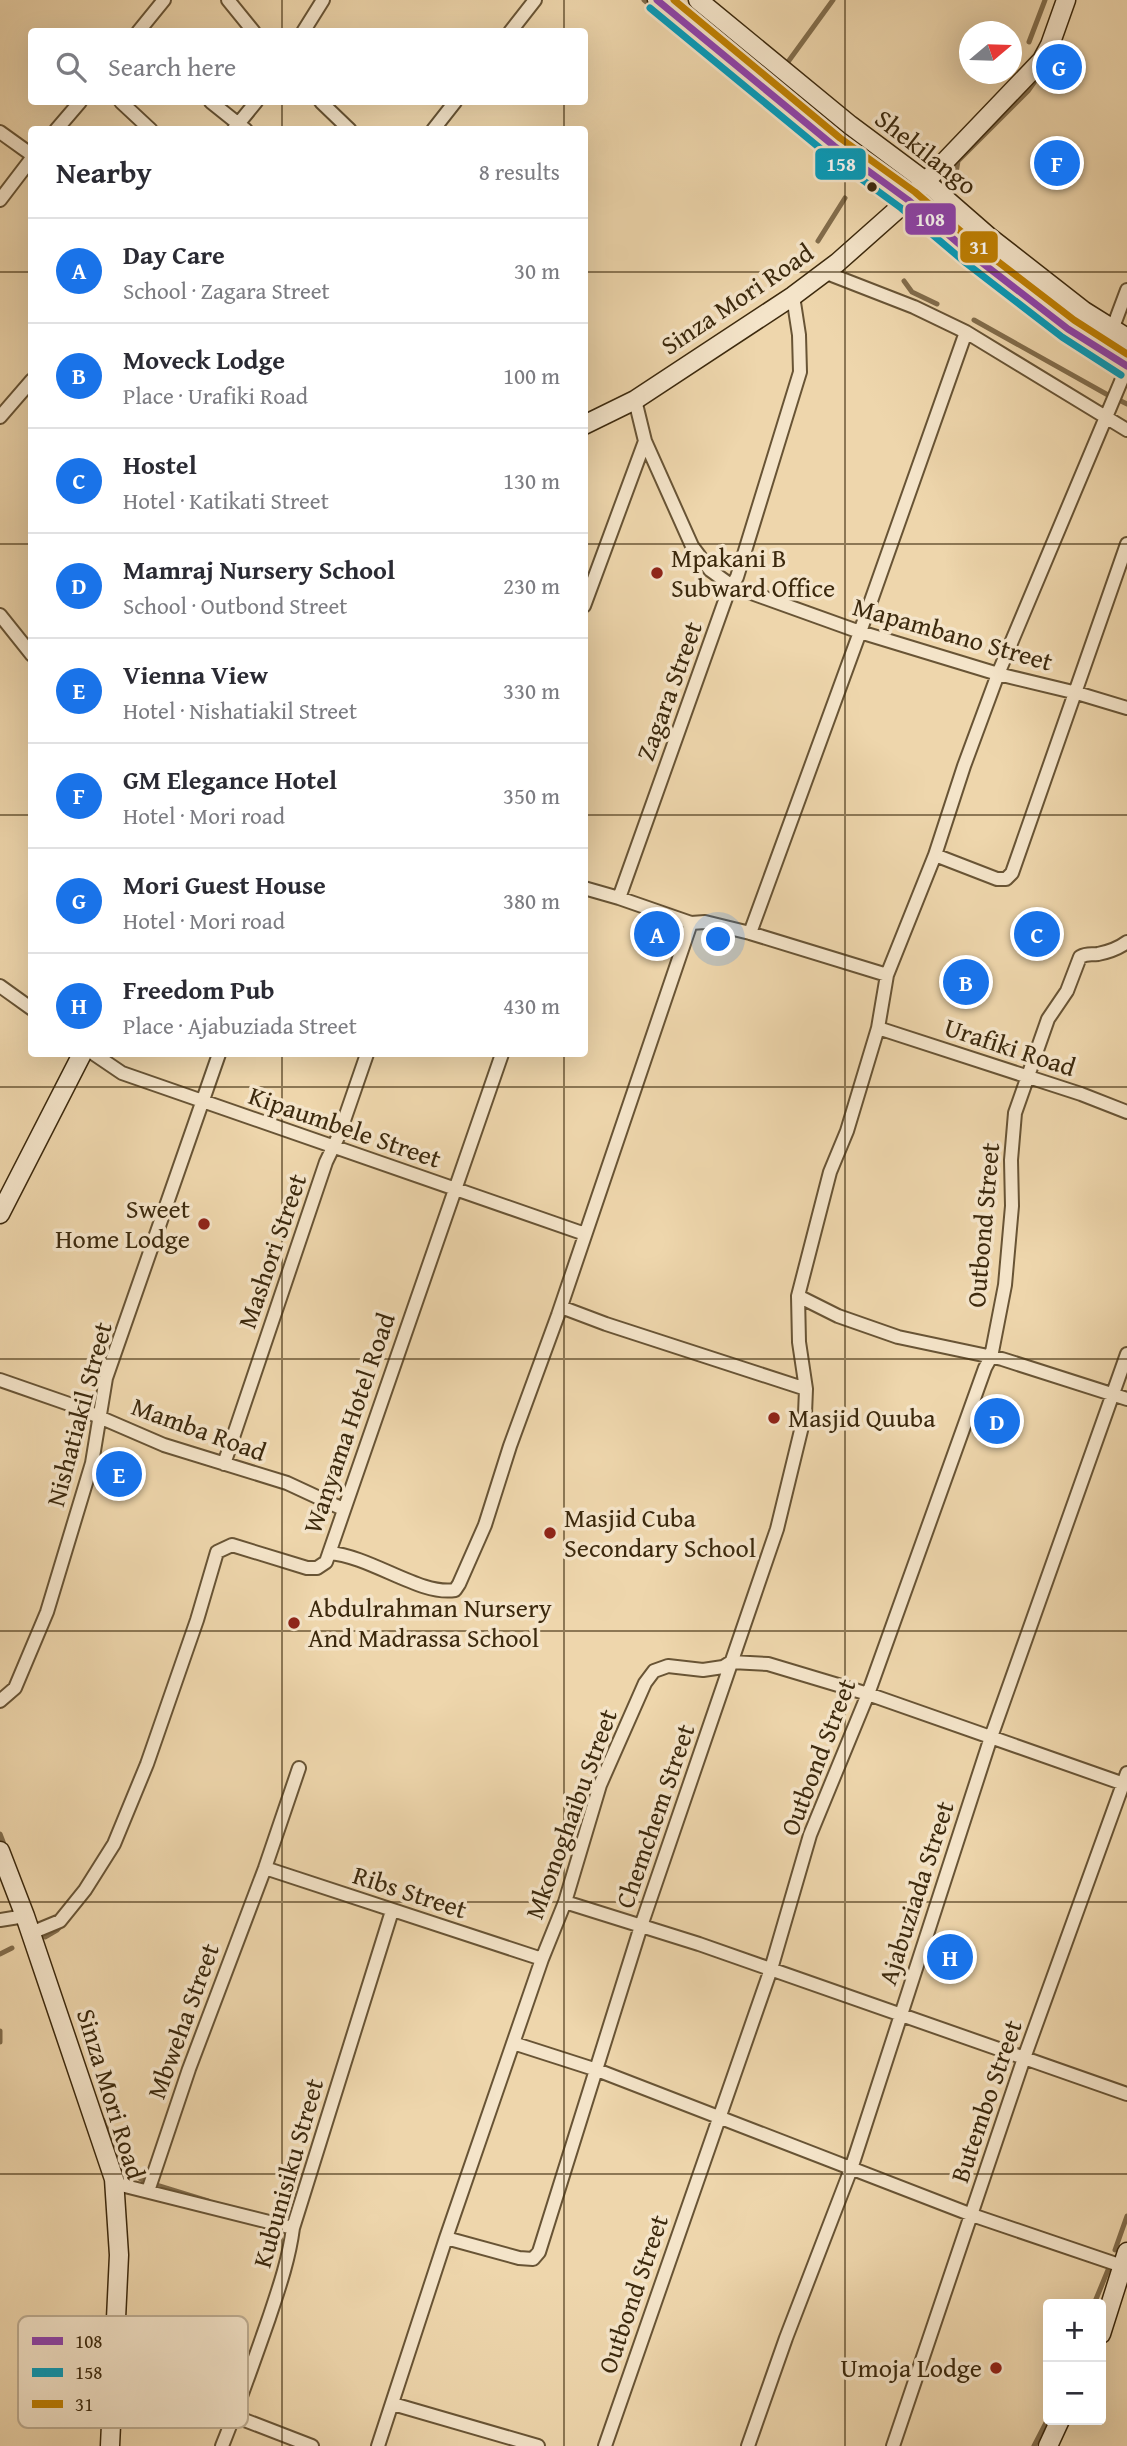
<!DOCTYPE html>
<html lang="en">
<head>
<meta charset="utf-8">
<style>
  :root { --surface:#fff; --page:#f2f2f3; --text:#2b2b33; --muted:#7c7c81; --line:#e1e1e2; --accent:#1a73e8 }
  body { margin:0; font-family:"Gentium Book Plus",serif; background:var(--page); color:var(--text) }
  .controls { position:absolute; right:21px; bottom:21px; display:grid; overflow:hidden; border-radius:7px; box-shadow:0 7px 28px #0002 }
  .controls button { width:63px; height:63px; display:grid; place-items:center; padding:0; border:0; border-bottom:2px solid var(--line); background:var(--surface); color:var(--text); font:35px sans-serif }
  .compass { position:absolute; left:959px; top:21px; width:63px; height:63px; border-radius:50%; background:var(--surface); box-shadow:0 7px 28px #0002; rotate:71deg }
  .you { position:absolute; left:719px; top:940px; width:24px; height:24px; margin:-18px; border:5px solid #fff; border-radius:50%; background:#1a73e8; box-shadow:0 0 0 10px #1a73e833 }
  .badge { display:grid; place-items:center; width:46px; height:46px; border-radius:50%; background:var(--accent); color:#fff; font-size:23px; font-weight:700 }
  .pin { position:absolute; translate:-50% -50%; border:4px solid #fff; box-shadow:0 2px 7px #0006 }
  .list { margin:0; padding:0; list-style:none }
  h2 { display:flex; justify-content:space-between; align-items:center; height:91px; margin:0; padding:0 28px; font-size:30px }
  h2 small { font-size:23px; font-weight:400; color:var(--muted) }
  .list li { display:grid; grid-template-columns:46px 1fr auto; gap:21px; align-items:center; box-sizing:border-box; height:105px; padding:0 28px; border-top:2px solid var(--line) }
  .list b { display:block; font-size:26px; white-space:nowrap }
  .list p { margin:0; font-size:23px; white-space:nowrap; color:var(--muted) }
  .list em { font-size:23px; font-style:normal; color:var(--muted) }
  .icon { flex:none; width:38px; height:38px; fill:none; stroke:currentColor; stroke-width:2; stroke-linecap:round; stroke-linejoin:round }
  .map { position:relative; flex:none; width:1127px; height:2446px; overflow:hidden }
  .search { position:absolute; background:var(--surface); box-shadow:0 7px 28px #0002; left:28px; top:28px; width:560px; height:77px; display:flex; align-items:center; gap:18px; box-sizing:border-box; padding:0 24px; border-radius:7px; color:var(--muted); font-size:26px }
  .panel { position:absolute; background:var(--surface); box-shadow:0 7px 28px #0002; left:28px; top:126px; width:560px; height:931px; border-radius:7px }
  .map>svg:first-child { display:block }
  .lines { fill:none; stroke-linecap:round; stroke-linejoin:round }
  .stream { stroke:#826d4c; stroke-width:5 }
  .street-casing { stroke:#685435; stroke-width:16 }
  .secondary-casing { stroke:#3c290d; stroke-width:21 }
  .street { stroke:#f4e4c9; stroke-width:12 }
  .secondary { stroke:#f4e4c9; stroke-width:18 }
  .bus-1-casing { stroke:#f4e4c9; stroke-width:12 }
  .bus-2-casing { stroke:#f4e4c9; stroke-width:12 }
  .bus-3-casing { stroke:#f4e4c9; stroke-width:12 }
  .bus-1 { stroke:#8e44ad; stroke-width:7 }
  .bus-2 { stroke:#069cbb; stroke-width:7 }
  .bus-3 { stroke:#bf8004; stroke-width:7 }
  .grid { fill:none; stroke:#3c290d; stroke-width:2; stroke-opacity:0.55 }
  .bus-dot { fill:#3c290d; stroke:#f4e4c9; stroke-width:2.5 }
  .poi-dot { fill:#8f2418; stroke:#f4e4c9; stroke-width:2.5 }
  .labels { text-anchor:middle; stroke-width:7; stroke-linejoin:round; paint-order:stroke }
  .street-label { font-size:26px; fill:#3c290d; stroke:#f4e4c9 }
  .poi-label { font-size:26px; fill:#3c290d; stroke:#f4e4c9; text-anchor:start }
  .key { fill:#f4e4c9; stroke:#bdac91; stroke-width:2 }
  .key-label { font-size:19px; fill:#3c290d }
  .line-badge { stroke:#f4e4c9; stroke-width:2.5 }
  .badge-label { font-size:19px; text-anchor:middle; font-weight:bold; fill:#fff }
</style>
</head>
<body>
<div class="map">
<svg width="1127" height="2446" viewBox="0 0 1127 2446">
  <rect width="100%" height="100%" fill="#eed6ac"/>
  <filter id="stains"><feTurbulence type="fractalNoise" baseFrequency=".00286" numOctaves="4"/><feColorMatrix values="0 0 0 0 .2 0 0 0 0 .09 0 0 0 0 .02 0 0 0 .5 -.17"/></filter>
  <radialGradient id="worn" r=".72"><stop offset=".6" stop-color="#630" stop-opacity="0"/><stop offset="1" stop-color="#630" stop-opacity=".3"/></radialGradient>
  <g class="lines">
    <path class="stream" d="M644,0L655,9
      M1029,42L1045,0
      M785,66L833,0
      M953,191L958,161L1028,91L1040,74
      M818,241L845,198
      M904,281L912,292L937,304
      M974,320L1108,395
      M1117,399L1127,404
      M0,1834L5,1847
      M45,1937L57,1930L63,1923
      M0,1954L12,1948
      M0,2031V2042
      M103,2120L122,2168L143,2180
      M156,2185L208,2201
      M1115,2250L1127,2216
      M1094,2304L1108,2270
      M1101,2349L1105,2338
      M196,2399L235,2398
      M1034,2446L1048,2419"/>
    <defs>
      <path id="street" d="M228,0L254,32
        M138,32L164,0
        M303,32L323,0
        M510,32L535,0
        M121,102L151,130
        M211,102L246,130
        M321,102L350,130
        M234,129L256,102
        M56,130L80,102
        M433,130L455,102
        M0,132L32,155
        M0,200L32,158
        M824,272L914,307L966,332L1127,430
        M1112,330L1127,290
        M635,400L645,441L692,546L710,570L732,586L860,632L998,674L1077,693L1127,708
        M0,417L32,380
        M584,606L645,441
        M0,615L32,655
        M935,855L997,879H1006L1012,873L1127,544
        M584,888L619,898L691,923L705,922L750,933L887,975
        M619,898L727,595L737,577L800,372L799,335L793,296
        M750,933L860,632L966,332
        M0,986L32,1009
        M878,1028L1081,1094L1127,1112
        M94,1054L122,1073L585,1234
        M798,1296L838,1316L898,1337L1002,1359L1127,1399
        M561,1307L606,1324L806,1389
        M0,1380L69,1404L164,1445L287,1483L343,1509
        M224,1464L326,1162L339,1135L367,1054
        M329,1553C371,1556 420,1596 455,1590L459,1584L485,1525L510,1446L558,1315L691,923
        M0,1701L15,1688L47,1612L92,1463L106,1378L219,1054
        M265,1868L542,1959
        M565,1902L699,1944L1127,2094
        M0,1920L25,1916
        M31,1933L60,1921L85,1890L114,1844L147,1764L197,1620L217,1552L232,1545L307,1568H317L326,1562L502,1054
        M513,2043L597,2070L972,2215L1122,2266
        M114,2179L121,2185L293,2228
        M148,2191L189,2069L265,1868L299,1768
        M446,2238L519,2258L533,2259L539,2252L641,1926L777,1529L805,1414L806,1389L799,1342L798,1296L830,1172L847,1131L878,1028L887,975L935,855L964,766L998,674L1127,367
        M112,2386L117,2383L153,2394L190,2402L234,2416L312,2446
        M393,2404L538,2446
        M222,2446C239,2404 254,2361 269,2318C279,2288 289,2259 293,2228L392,1911
        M378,2446L446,2238L542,1959L565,1902L600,1785L645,1683L654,1671L668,1666L703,1670L723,1667L731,1662L768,1664L868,1694L1127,1785
        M605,2446L771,1969L810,1835L868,1694L985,1368L991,1357L1005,1285L1012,1206L1011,1160L1015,1113L1048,1019L1067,991L1080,957C1087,953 1091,955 1098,954C1108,952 1119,948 1127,942
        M748,2446L786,2338L851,2169L991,1737L1127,1354
        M893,2446L1024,2058L1127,1773"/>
      <path id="secondary" d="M657,0L834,146L908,200L972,255L1068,329L1127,366
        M698,0L850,125L925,181L988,236L1084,311L1127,338
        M584,425L635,400L793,296L837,263L908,200L1042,60L1050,45L1066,0
        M0,1214L82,1054
        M0,1851L25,1916L114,2179L119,2255L110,2446
        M1101,2334L1127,2252
        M1048,2446L1060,2420"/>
    </defs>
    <use href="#street" class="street-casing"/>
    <use href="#secondary" class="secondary-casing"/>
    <use href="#street" class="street"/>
    <use href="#secondary" class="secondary"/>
    <defs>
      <path id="bus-1" d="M657,0L834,146L908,200L972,255L1068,329L1127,366"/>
      <path id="bus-2" d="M650,8L827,154L901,208L966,263L1062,337L1121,375"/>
      <path id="bus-3" d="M674,0L840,138L915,192L979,247L1074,320L1127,354"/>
    </defs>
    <use href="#bus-1" class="bus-1-casing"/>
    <use href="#bus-2" class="bus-2-casing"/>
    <use href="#bus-3" class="bus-3-casing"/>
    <use href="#bus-1" class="bus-1"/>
    <use href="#bus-2" class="bus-2"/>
    <use href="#bus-3" class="bus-3"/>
  </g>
  <path class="grid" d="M282,0V32M564,0V32M845,0V2446M282,102V130M564,102V130M0,272H32M584,272H1127M0,544H32M584,544H1127M0,815H32M584,815H1127M282,1054V2446M564,1054V2446M0,1087H1127M0,1359H1127M0,1631H1127M0,1902H1127M0,2174H1127"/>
  <circle class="bus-dot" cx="872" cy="187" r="6"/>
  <g class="poi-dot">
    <circle cx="657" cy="573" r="7"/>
    <circle cx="204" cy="1224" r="7"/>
    <circle cx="774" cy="1418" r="7"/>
    <circle cx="550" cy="1533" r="7"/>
    <circle cx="294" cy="1623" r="7"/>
    <circle cx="996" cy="2368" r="7"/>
  </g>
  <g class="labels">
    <g class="street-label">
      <text transform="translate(926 152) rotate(38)" y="9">Shekilango</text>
      <text transform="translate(737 299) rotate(-34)" y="9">Sinza Mori Road</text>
      <text transform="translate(953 634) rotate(16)" y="9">Mapambano Street</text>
      <text transform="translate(669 691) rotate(-70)" y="9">Zagara Street</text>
      <text transform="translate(1010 1047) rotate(18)" y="9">Urafiki Road</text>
      <text transform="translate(345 1127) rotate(19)" y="9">Kipaumbele Street</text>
      <text transform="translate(983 1225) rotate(-85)" y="9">Outbond Street</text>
      <text transform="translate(272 1251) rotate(-71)" y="9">Mashori Street</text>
      <text transform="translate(79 1414) rotate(-75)" y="9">Nishatiakil Street</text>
      <text transform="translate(349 1423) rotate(-71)" y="9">Wanyama Hotel Road</text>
      <text transform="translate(199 1429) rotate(20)" y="9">Mamba Road</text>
      <text transform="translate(818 1757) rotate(-69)" y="9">Outbond Street</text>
      <text transform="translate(571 1814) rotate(-70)" y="9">Mkonoghaibu Street</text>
      <text transform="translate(655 1816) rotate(-71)" y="9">Chemchem Street</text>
      <text transform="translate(410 1892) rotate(18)" y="9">Ribs Street</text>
      <text transform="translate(916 1893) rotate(-72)" y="9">Ajabuziada Street</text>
      <text transform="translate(183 2021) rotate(-70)" y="9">Mbweha Street</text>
      <text transform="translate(111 2094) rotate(73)" y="9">Sinza Mori Road</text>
      <text transform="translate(986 2101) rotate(-71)" y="9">Butembo Street</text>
      <text transform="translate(288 2173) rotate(-74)" y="9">Kubunisiku Street</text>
      <text transform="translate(633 2294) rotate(-71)" y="9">Outbond Street</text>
    </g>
    <g class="poi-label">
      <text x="671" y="567">Mpakani B<tspan x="671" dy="30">Subward Office</tspan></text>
      <text x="190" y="1218" text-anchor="end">Sweet<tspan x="190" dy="30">Home Lodge</tspan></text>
      <text x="788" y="1427">Masjid Quuba</text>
      <text x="564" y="1527">Masjid Cuba<tspan x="564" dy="30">Secondary School</tspan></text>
      <text x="308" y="1617">Abdulrahman Nursery<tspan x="308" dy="30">And Madrassa School</tspan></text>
      <text x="982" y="2377" text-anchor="end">Umoja Lodge</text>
    </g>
  </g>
  <rect x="18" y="2316" width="230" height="112" rx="10" class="key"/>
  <rect x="32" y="2337" width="31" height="8" fill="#8e44ad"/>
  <rect x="32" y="2368" width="31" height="9" fill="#069cbb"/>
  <rect x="32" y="2400" width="31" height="8" fill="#bf8004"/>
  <g class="key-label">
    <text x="75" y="2348">108</text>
    <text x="75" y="2379">158</text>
    <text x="75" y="2411">31</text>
  </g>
  <g class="line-badge">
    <rect x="814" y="147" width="53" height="34" rx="7" fill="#069cbb"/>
    <rect x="904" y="202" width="53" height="34" rx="7" fill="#8e44ad"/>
    <rect x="959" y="230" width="40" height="34" rx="7" fill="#bf8004"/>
  </g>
  <g class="badge-label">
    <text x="841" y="171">158</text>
    <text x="930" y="226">108</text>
    <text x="979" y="254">31</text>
  </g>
  <rect width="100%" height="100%" filter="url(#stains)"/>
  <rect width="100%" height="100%" fill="url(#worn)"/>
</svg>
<div class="controls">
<button>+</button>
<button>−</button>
</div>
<svg class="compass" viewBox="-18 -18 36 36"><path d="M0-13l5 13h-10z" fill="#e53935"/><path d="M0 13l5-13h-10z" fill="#7c7c81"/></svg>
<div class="you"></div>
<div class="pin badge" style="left:657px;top:934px">A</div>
<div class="pin badge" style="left:966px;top:982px">B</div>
<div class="pin badge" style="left:1037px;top:934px">C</div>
<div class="pin badge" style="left:997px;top:1421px">D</div>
<div class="pin badge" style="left:119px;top:1474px">E</div>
<div class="pin badge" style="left:1057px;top:163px">F</div>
<div class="pin badge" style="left:1059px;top:67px">G</div>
<div class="pin badge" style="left:950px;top:1957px">H</div>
<div class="search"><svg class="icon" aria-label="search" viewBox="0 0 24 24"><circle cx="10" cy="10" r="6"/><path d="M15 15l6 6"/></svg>Search here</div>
<section class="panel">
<h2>Nearby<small>8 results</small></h2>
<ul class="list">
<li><span class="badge">A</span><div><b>Day Care</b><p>School · Zagara Street</p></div><em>30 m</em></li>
<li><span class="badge">B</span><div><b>Moveck Lodge</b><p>Place · Urafiki Road</p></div><em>100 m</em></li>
<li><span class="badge">C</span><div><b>Hostel</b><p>Hotel · Katikati Street</p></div><em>130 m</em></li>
<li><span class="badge">D</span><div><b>Mamraj Nursery School</b><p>School · Outbond Street</p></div><em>230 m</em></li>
<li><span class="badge">E</span><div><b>Vienna View</b><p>Hotel · Nishatiakil Street</p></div><em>330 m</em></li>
<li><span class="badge">F</span><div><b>GM Elegance Hotel</b><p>Hotel · Mori road</p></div><em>350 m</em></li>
<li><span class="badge">G</span><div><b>Mori Guest House</b><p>Hotel · Mori road</p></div><em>380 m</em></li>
<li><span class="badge">H</span><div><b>Freedom Pub</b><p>Place · Ajabuziada Street</p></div><em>430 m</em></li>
</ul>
</section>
</div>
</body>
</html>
